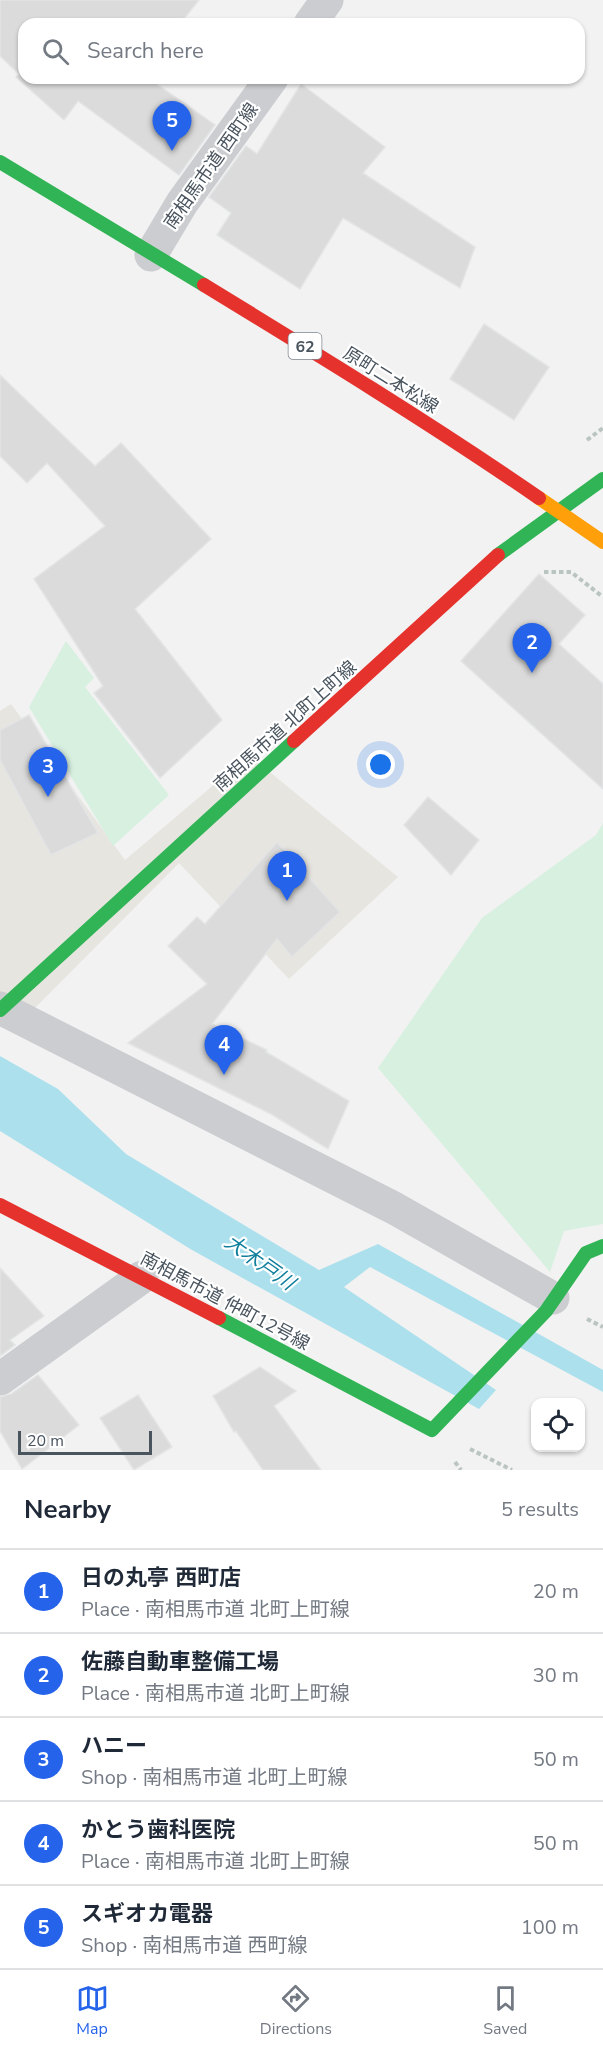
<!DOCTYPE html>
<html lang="en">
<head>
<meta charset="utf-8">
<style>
  :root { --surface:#fff; --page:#f6f6f7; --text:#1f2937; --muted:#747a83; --line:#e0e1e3; --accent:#2563eb }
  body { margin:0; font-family:"Nunito Sans","Noto Sans JP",sans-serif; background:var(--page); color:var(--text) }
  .controls { position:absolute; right:18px; bottom:18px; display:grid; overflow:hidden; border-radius:12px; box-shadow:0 2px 4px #0004 }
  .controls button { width:54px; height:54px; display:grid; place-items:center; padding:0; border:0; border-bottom:2px solid var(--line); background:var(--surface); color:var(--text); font:30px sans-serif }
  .scale { position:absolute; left:18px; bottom:15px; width:134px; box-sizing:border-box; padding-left:6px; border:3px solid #49545e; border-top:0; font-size:16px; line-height:21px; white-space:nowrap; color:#49545e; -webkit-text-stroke:4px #fff; paint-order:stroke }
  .you { position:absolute; left:381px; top:765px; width:21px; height:21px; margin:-15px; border:4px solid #fff; border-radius:50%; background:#1a73e8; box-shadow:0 0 0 9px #1a73e833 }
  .badge { display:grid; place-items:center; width:39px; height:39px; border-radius:50%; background:var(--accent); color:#fff; font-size:20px; font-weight:700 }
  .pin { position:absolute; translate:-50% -50px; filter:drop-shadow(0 2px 3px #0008) }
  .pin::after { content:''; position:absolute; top:32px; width:21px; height:18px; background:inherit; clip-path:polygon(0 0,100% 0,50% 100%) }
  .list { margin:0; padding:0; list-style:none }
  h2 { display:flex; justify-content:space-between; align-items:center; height:78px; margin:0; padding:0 24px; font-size:26px }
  h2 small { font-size:20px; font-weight:400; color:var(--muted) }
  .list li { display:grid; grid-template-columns:39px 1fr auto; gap:18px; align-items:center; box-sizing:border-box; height:84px; padding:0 24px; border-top:2px solid var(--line) }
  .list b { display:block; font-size:22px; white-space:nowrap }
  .list p { margin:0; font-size:20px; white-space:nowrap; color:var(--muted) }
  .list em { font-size:20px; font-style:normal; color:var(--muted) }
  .icon { flex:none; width:33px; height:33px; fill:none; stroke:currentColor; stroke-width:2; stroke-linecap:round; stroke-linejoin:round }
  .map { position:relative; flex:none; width:603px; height:1470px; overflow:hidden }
  .search { position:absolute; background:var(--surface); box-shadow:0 2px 4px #0004; left:18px; right:18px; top:18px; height:66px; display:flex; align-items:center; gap:15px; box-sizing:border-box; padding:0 21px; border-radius:18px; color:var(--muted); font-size:22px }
  .sheet { height:498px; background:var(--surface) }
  nav { display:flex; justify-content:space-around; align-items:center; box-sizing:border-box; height:84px; border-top:2px solid var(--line); background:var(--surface); font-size:16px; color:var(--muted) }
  nav a { display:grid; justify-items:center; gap:3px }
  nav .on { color:var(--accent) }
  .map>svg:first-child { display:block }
  .commercial { fill:#e6e5e0 }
  .green { fill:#d7f0e0 }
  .water { fill:#ade0ed }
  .building { fill:#dbdbdc; stroke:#e3e4e5; stroke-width:1.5 }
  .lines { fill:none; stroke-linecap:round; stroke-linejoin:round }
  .path { stroke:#bac5c2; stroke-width:4; stroke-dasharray:4.5 3; stroke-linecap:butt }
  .street { stroke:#cbcdd0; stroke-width:33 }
  .fast { stroke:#30b455; stroke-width:14 }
  .slow { stroke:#ff9f0a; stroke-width:14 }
  .jam { stroke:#e5322d; stroke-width:14 }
  .labels { text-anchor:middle; stroke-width:4.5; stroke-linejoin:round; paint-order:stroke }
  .shield { fill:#fff; stroke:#80878e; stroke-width:1.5 }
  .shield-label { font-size:16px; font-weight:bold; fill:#49545e }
  .street-label { font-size:18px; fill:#49545e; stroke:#fff }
  .water-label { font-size:20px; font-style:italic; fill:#0f7f9c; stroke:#fff }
</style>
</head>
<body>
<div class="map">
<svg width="603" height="1470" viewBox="0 0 603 1470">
  <rect width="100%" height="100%" fill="#f2f2f2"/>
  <path class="commercial" d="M11,704L125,860L249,755L398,877L289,979L179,863L32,1011L0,995V711Z"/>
  <path class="green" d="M66,641L94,678L85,687L169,795L113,846L29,707Z
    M603,823V1224L564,1231L550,1272L378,1068L482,918L596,835Z"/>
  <path class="water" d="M0,1056L58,1089L126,1154L319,1270L378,1244L603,1370V1392L370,1267L344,1287L496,1390L479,1409L192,1250L0,1131Z"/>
  <path class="building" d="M0,0H199L180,24H24V78H148L215,125L179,175L78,101L64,120L16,77L19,74L0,56Z
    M301,84L385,147L363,173L475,247L460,288L343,218L300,289L217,235L231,213L209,197L246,146L257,154Z
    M484,324L549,367L514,420L450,379Z
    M0,375L95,466L121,443L211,539L135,609L222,720L160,778L94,693L103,686L34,579L105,526L47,463L27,483L0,456Z
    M539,574L585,615L559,644L603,684V789L461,661Z
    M29,715L98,833L51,855L0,760V730Z
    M428,797L479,840L451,875L404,825Z
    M277,842L340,912L292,957L277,939L212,1024L267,1050L266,1052L349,1101L328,1149L271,1114L128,1043L207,984L168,946L197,917L205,924Z
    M0,1268L44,1316L10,1340L15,1345L0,1356Z
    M260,1367L296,1391L274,1406L321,1470H263L236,1431L234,1432L213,1396Z
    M38,1375L79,1425L22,1469L0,1431V1397L11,1394Z
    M138,1395L172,1447L134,1470L100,1418Z"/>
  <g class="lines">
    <path class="path" d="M587,440L603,428
      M544,572H571L603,597
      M587,1319L603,1327
      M470,1449L512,1470
      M455,1462L461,1470"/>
    <path class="street" d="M310,24L327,0
      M151,255L182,203L272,78
      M0,1008L394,1208L553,1298
      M0,1379L142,1277"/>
    <path class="fast" d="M0,162L204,285
      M498,555L603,479
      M0,1010L294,741
      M219,1318L432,1430L546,1311L586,1253L603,1246"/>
    <path class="slow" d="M539,498L603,542"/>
    <path class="jam" d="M204,285C317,354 430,423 539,498
      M294,741L498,555
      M0,1205L219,1318"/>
  </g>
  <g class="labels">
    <rect class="shield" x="288.5" y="333" width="33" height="26" rx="4.5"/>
    <g class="shield-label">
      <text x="305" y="352">62</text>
    </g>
    <g class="street-label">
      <text transform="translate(211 166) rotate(-55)" y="6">南相馬市道 西町線</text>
      <text transform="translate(391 380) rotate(32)" y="6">原町二本松線</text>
      <text transform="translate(285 726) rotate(-42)" y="6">南相馬市道 北町上町線</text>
      <text transform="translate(225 1301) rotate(28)" y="6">南相馬市道 仲町12号線</text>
    </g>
    <g class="water-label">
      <text transform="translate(260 1262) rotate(35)" y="7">大木戸川</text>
    </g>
  </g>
</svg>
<div class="controls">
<button><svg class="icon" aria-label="locate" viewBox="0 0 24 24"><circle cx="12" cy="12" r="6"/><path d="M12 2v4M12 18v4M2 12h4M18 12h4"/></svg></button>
</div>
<div class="scale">20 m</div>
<div class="you"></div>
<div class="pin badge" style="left:287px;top:901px">1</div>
<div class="pin badge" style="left:532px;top:673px">2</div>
<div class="pin badge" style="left:48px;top:797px">3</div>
<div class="pin badge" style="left:224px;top:1075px">4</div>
<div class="pin badge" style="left:172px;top:151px">5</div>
<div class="search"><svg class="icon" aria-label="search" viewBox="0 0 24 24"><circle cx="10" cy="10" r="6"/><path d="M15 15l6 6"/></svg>Search here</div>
</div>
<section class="sheet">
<h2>Nearby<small>5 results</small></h2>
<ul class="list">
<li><span class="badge">1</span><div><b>日の丸亭 西町店</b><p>Place · 南相馬市道 北町上町線</p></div><em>20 m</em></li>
<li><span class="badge">2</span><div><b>佐藤自動車整備工場</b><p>Place · 南相馬市道 北町上町線</p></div><em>30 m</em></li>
<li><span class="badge">3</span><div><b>ハニー</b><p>Shop · 南相馬市道 北町上町線</p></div><em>50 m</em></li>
<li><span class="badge">4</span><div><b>かとう歯科医院</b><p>Place · 南相馬市道 北町上町線</p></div><em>50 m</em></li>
<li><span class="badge">5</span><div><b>スギオカ電器</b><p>Shop · 南相馬市道 西町線</p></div><em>100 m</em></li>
</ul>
</section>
<nav>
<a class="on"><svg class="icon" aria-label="map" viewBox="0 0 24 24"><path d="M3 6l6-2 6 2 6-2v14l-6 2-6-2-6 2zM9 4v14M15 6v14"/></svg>Map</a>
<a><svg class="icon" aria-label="directions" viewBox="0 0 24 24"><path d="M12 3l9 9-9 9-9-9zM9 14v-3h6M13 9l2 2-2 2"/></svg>Directions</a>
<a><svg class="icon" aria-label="saved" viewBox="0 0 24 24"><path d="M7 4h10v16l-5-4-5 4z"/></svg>Saved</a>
</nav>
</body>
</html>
